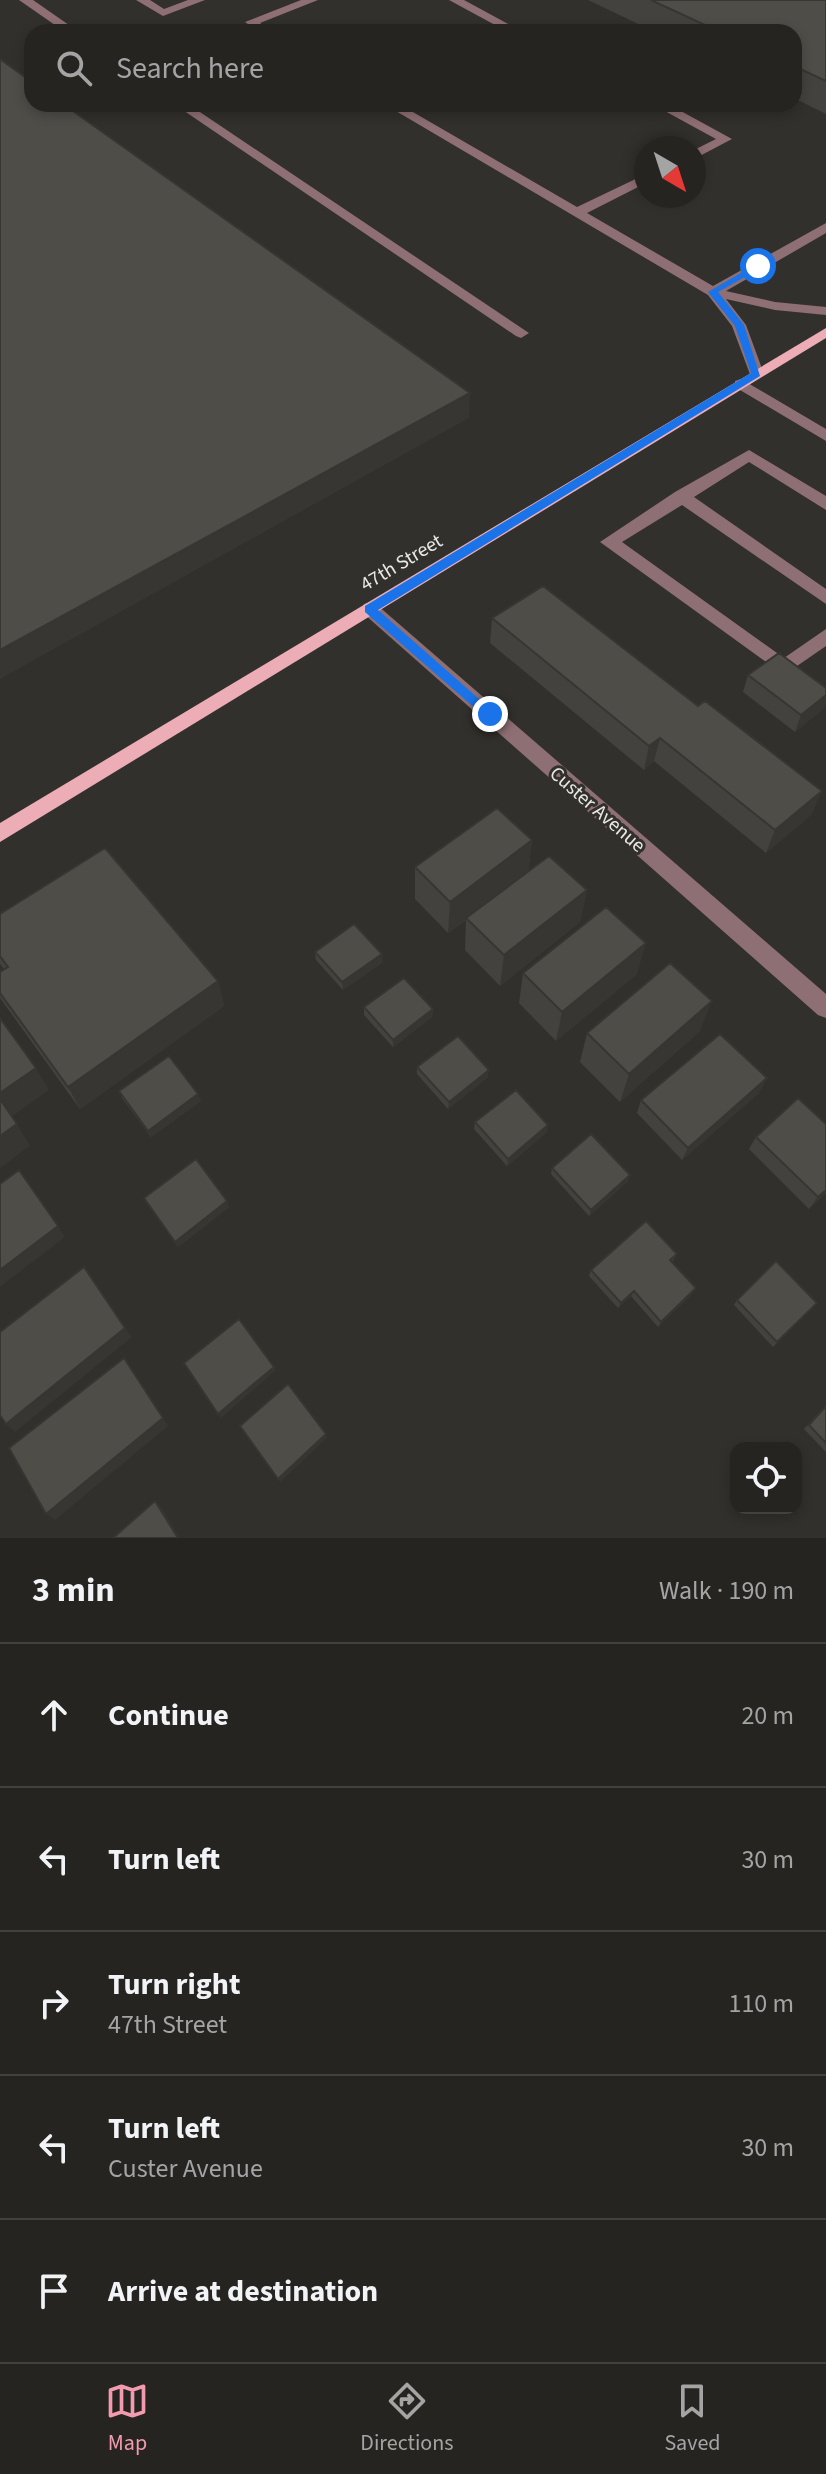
<!DOCTYPE html>
<html lang="en">
<head>
<meta charset="utf-8">
<style>
  :root { --surface:#262421; --page:#2e2c2a; --text:#f1f3f6; --muted:#a4a4a5; --line:#42413f; --accent:#f29aae }
  body { margin:0; font-family:"Source Sans 3",sans-serif; background:var(--page); color:var(--text) }
  .controls { position:absolute; right:24px; bottom:24px; display:grid; overflow:hidden; border-radius:16px; box-shadow:0 4px 12px #0003 }
  .controls button { width:72px; height:72px; display:grid; place-items:center; padding:0; border:0; border-bottom:2px solid var(--line); background:var(--surface); color:var(--text); font:40px sans-serif }
  .compass { position:absolute; left:634px; top:136px; width:72px; height:72px; border-radius:50%; background:var(--surface); box-shadow:0 4px 12px #0003; rotate:141deg }
  .stop { position:absolute; width:24px; height:24px; margin:-18px; border:6px solid #1a73e8; border-radius:50%; background:#fff }
  .stop.end { background:#1a73e8; border-color:#fff; box-shadow:0 2px 8px #0008 }
  .list { margin:0; padding:0; list-style:none }
  h2 { display:flex; justify-content:space-between; align-items:center; height:104px; margin:0; padding:0 32px; font-size:34px }
  h2 small { font-size:26px; font-weight:400; color:var(--muted) }
  .list li { display:grid; grid-template-columns:52px 1fr auto; gap:24px; align-items:center; box-sizing:border-box; height:144px; padding:0 32px; border-top:2px solid var(--line) }
  .list b { display:block; font-size:30px; white-space:nowrap }
  .list p { margin:0; font-size:26px; white-space:nowrap; color:var(--muted) }
  .list em { font-size:26px; font-style:normal; color:var(--muted) }
  .icon { flex:none; width:44px; height:44px; fill:none; stroke:currentColor; stroke-width:2; stroke-linecap:round; stroke-linejoin:round }
  .map { position:relative; flex:none; width:826px; height:1538px; overflow:hidden }
  .search { position:absolute; background:var(--surface); box-shadow:0 4px 12px #0003; left:24px; right:24px; top:24px; height:88px; display:flex; align-items:center; gap:20px; box-sizing:border-box; padding:0 28px; border-radius:24px; color:var(--muted); font-size:30px }
  .sheet { height:824px; background:var(--surface) }
  nav { display:flex; justify-content:space-around; align-items:center; box-sizing:border-box; height:112px; border-top:2px solid var(--line); background:var(--surface); font-size:22px; color:var(--muted) }
  nav a { display:grid; justify-items:center; gap:4px }
  nav .on { color:var(--accent) }
  .map>svg:first-child { display:block }
  .lines { fill:none; stroke-linecap:round; stroke-linejoin:round }
  .minor { fill:#8e6f73; fill-rule:evenodd }
  .major { fill:#ecadb6; fill-rule:evenodd }
  .wall { fill:#44423e }
  .shaded-wall { fill:#373632 }
  .building { fill:#4f4d48; stroke:#373632; stroke-width:2 }
  .route { fill:#1a73e8 }
  .labels { text-anchor:middle; stroke-width:6; stroke-linejoin:round; paint-order:stroke }
  .street-label { font-size:20px; fill:#eae8e6; stroke:#32302c }
</style>
</head>
<body>
<div class="map">
<svg width="826" height="1538" viewBox="0 0 826 1538">
  <rect width="100%" height="100%" fill="#32302c"/>
  <g class="lines">
    <path class="minor" d="M19,0H33L79,32H65Z
      M136,0H150L164,9L188,0H205L163,16Z
      M301,0H318L260,23L273,32H259L245,22Z
      M449,0H464L523,32H508Z
      M174,104H188L529,333L521,338L516,336Z
      M384,104H399L577,207L646,174V183L587,213L713,286L826,223V233L726,291L775,302L826,307V315L775,310L726,299L746,325L764,374L761,377H751L732,326L708,295Z
      M652,104H668L732,139L694,159V150L716,139Z
      M741,379L826,429V441L735,387V381Z
      M749,450L826,496V510L749,462L694,497L826,589V604L682,505L622,542L784,658L826,629V646L784,675L600,542L675,492Z
      M370,602L376,604L826,994V1018L818,1015L364,614L361,609L364,604Z"/>
    <path class="major" d="M826,328V338L0,842V823Z"/>
  </g>
  <path class="wall" d="M588,0H826V114L794,98V32H655Z
    M492,618L812,814L766,853L654,761L644,770L490,643Z
    M748,675L826,688V703L824,708L795,732L743,692Z
    M532,840L528,872L587,890L580,922L500,986L465,950L466,920L448,933L415,899V867Z
    M0,914L218,981L224,1006L80,1109L0,998V972L4,969L0,964Z
    M315,952L383,962L343,990L316,960Z
    M523,973L637,974L556,1041L519,1003Z
    M364,1007L433,1009L432,1017L393,1047L364,1015Z
    M700,1031L620,1102L580,1062L587,1033Z
    M417,1067L488,1077L448,1109L417,1074Z
    M119,1091L201,1101L151,1137L122,1098Z
    M760,1092L682,1160L637,1113L641,1100Z
    M475,1122L547,1132L507,1166L474,1129Z
    M826,1124V1193L809,1209L749,1149L756,1137Z
    M552,1168L628,1181L589,1216L551,1174Z
    M144,1198L229,1207L178,1247L147,1204Z
    M677,1254L672,1262L692,1294L658,1327L631,1296L618,1308L589,1276L591,1270Z
    M737,1300L817,1303L773,1347L734,1305Z
    M826,1405V1452L804,1429Z"/>
  <path class="shaded-wall" d="M470,393L469,418L0,679V650Z
    M826,695V703L824,708L795,732L801,715Z
    M660,738L654,761L644,770L649,746Z
    M822,791L812,814L766,853L775,830Z
    M532,840L528,873L448,933L450,902Z
    M587,890L580,922L500,986L504,955Z
    M646,943L637,974L556,1041L562,1012Z
    M382,954L383,962L343,990L342,982Z
    M218,981L224,1006L80,1109L68,1087Z
    M712,1001L700,1031L620,1102L629,1074Z
    M433,1009L432,1017L393,1047V1040Z
    M36,1068L49,1090L11,1117L0,1100V1093Z
    M489,1070L488,1077L448,1109L449,1102Z
    M767,1078L760,1092L682,1160L688,1148Z
    M198,1094L201,1101L151,1137L148,1131Z
    M17,1124L30,1146L0,1168V1136Z
    M548,1125L547,1132L507,1166L508,1159Z
    M630,1175L628,1181L589,1216L591,1210Z
    M826,1190V1193L809,1209L818,1197Z
    M227,1201L229,1207L178,1247L175,1242Z
    M58,1226L65,1237L0,1287V1270Z
    M696,1288L692,1294L658,1327L661,1322Z
    M634,1291L631,1296L618,1308L621,1303Z
    M125,1328L132,1337L15,1432L6,1424Z
    M124,1358L168,1426L55,1520L46,1514Z
    M274,1367L275,1371L221,1418L218,1414Z
    M326,1434L327,1438L280,1482L278,1479Z
    M155,1501L161,1507L180,1538H178Z"/>
  <path class="building" d="M651,0H826V81L794,66V32H720Z
    M0,59L32,82V104H63L470,393L0,650Z
    M543,586L698,706L705,701L822,791L775,830L660,738L649,746L492,618Z
    M779,653L826,688V695L801,715L748,675Z
    M497,808L532,840L450,902L415,867Z
    M105,848L218,981L68,1087L0,993V972L8,967L0,956V914Z
    M549,856L587,890L504,955L466,918Z
    M606,907L646,943L562,1012L523,973Z
    M354,924L382,954L342,982L315,952Z
    M670,963L712,1001L629,1074L587,1033Z
    M404,978L433,1009L393,1040L364,1007Z
    M0,1018L36,1068L0,1093Z
    M720,1034L767,1078L688,1148L641,1100Z
    M458,1036L489,1070L449,1102L417,1067Z
    M169,1056L198,1094L148,1131L119,1091Z
    M516,1090L548,1125L508,1159L475,1122Z
    M798,1098L826,1124V1190L818,1197L756,1137Z
    M0,1099L17,1124L0,1136Z
    M591,1134L630,1175L591,1210L552,1168Z
    M196,1159L227,1201L175,1242L144,1198Z
    M19,1170L58,1226L0,1270V1184Z
    M646,1221L677,1254L670,1260L696,1288L661,1322L634,1291L621,1303L591,1270Z
    M776,1261L817,1303L777,1342L737,1300Z
    M84,1267L125,1328L6,1424L0,1415V1332Z
    M239,1319L274,1367L218,1414L184,1363Z
    M124,1358L163,1418L46,1514L9,1448Z
    M288,1384L326,1434L278,1479L240,1426Z
    M826,1406V1443L809,1425Z
    M155,1501L178,1538H113Z"/>
  <path class="route" d="M758,263L761,268L718,292L744,325L760,376L378,610L496,714L494,717H485L365,612V606L751,373L735,326L708,292Z"/>
  <g class="labels">
    <g class="street-label">
      <text transform="translate(401 562) rotate(-31)" y="7">47th Street</text>
      <text transform="translate(598 809) rotate(41)" y="7">Custer Avenue</text>
    </g>
  </g>
</svg>
<div class="controls">
<button><svg class="icon" aria-label="locate" viewBox="0 0 24 24"><circle cx="12" cy="12" r="6"/><path d="M12 2v4M12 18v4M2 12h4M18 12h4"/></svg></button>
</div>
<svg class="compass" viewBox="-18 -18 36 36"><path d="M0-13l5 13h-10z" fill="#e53935"/><path d="M0 13l5-13h-10z" fill="#a4a4a5"/></svg>
<div class="stop" style="left:758px;top:266px"></div>
<div class="stop end" style="left:490px;top:714px"></div>
<div class="search"><svg class="icon" aria-label="search" viewBox="0 0 24 24"><circle cx="10" cy="10" r="6"/><path d="M15 15l6 6"/></svg>Search here</div>
</div>
<section class="sheet">
<h2>3 min<small>Walk · 190 m</small></h2>
<ul class="list">
<li><svg class="icon" aria-label="ahead" viewBox="0 0 24 24"><path d="M12 20V5M6 11l6-6 6 6"/></svg><div><b>Continue</b></div><em>20 m</em></li>
<li><svg class="icon" aria-label="left" viewBox="0 0 24 24"><path d="M17 20v-9H6M10 6l-5 5 5 5"/></svg><div><b>Turn left</b></div><em>30 m</em></li>
<li><svg class="icon" aria-label="right" viewBox="0 0 24 24"><path d="M7 20v-9h11M14 6l5 5-5 5"/></svg><div><b>Turn right</b><p>47th Street</p></div><em>110 m</em></li>
<li><svg class="icon" aria-label="left" viewBox="0 0 24 24"><path d="M17 20v-9H6M10 6l-5 5 5 5"/></svg><div><b>Turn left</b><p>Custer Avenue</p></div><em>30 m</em></li>
<li><svg class="icon" aria-label="arrive" viewBox="0 0 24 24"><path d="M6 21V4h12l-3 4 3 4H6"/></svg><div><b>Arrive at destination</b></div></li>
</ul>
</section>
<nav>
<a class="on"><svg class="icon" aria-label="map" viewBox="0 0 24 24"><path d="M3 6l6-2 6 2 6-2v14l-6 2-6-2-6 2zM9 4v14M15 6v14"/></svg>Map</a>
<a><svg class="icon" aria-label="directions" viewBox="0 0 24 24"><path d="M12 3l9 9-9 9-9-9zM9 14v-3h6M13 9l2 2-2 2"/></svg>Directions</a>
<a><svg class="icon" aria-label="saved" viewBox="0 0 24 24"><path d="M7 4h10v16l-5-4-5 4z"/></svg>Saved</a>
</nav>
</body>
</html>
